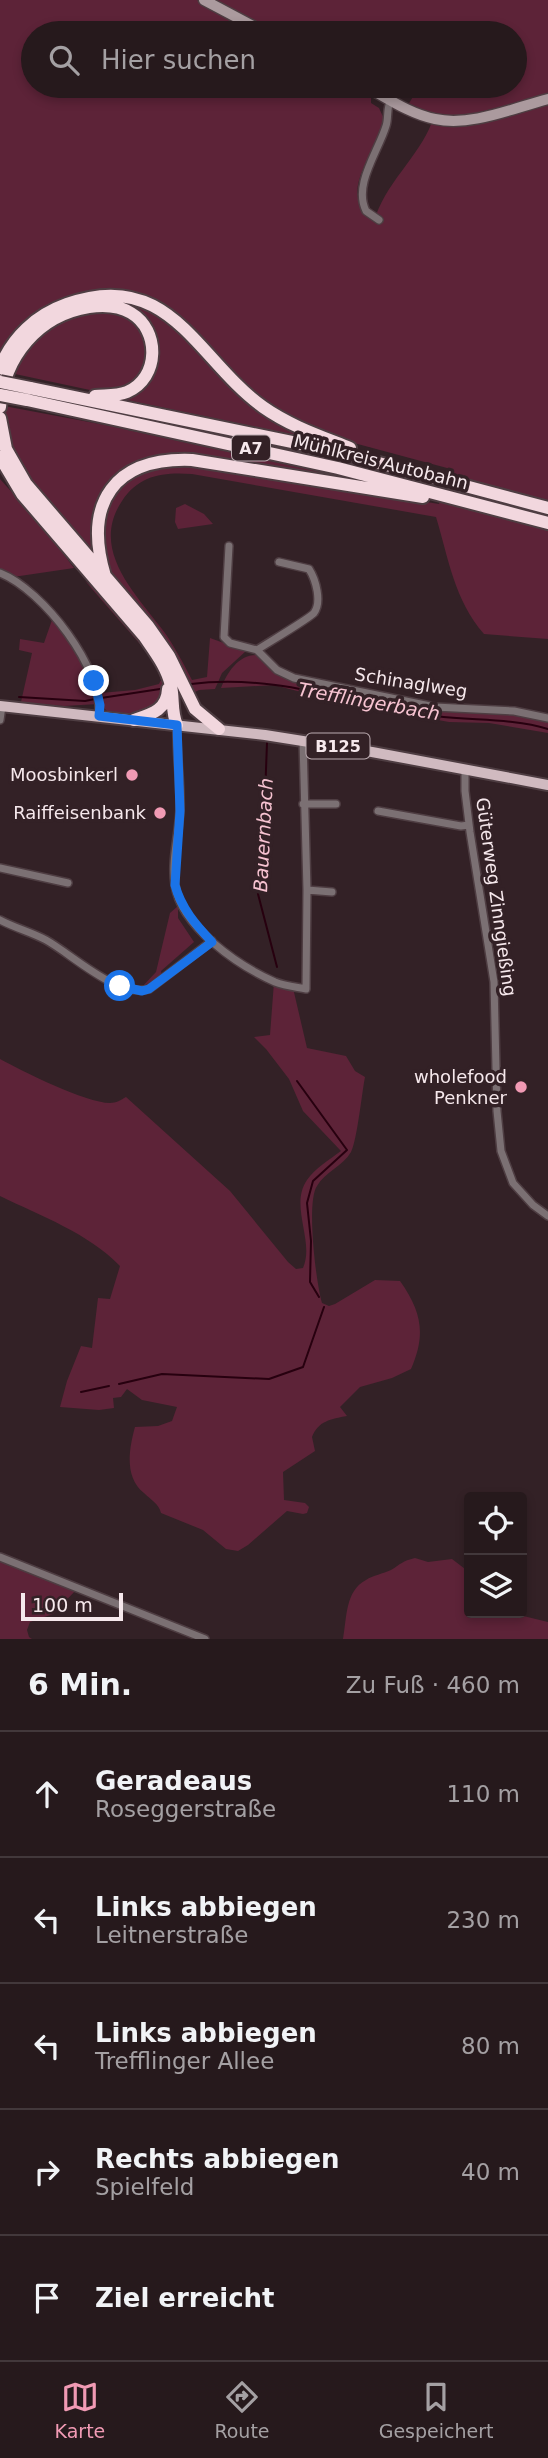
<!DOCTYPE html>
<html lang="de">
<head>
<meta charset="utf-8">
<style>
  :root { --surface:#26191c; --page:#2e2225; --text:#f1f3f6; --muted:#a4a0a3; --line:#42383b; --accent:#f19ab4 }
  body { margin:0; font-family:"DejaVu Sans",sans-serif; background:var(--page); color:var(--text) }
  .controls { position:absolute; right:21px; bottom:21px; display:grid; overflow:hidden; border-radius:7px; box-shadow:0 4px 10px #0003 }
  .controls button { width:63px; height:63px; display:grid; place-items:center; padding:0; border:0; border-bottom:2px solid var(--line); background:var(--surface); color:var(--text); font:35px sans-serif }
  .scale { position:absolute; left:21px; bottom:18px; width:102px; box-sizing:border-box; padding-left:7px; border:4px solid #f6e8ec; border-top:0; font-size:19px; line-height:24px; white-space:nowrap; color:#f6e8ec; -webkit-text-stroke:5px #332126; paint-order:stroke }
  .stop { position:absolute; width:21px; height:21px; margin:-16px; border:5px solid #1a73e8; border-radius:50%; background:#fff }
  .stop.end { background:#1a73e8; border-color:#fff; box-shadow:0 2px 7px #0008 }
  .list { margin:0; padding:0; list-style:none }
  h2 { display:flex; justify-content:space-between; align-items:center; height:91px; margin:0; padding:0 28px; font-size:30px }
  h2 small { font-size:23px; font-weight:400; color:var(--muted) }
  .list li { display:grid; grid-template-columns:46px 1fr auto; gap:21px; align-items:center; box-sizing:border-box; height:126px; padding:0 28px; border-top:2px solid var(--line) }
  .list b { display:block; font-size:26px; white-space:nowrap }
  .list p { margin:0; font-size:23px; white-space:nowrap; color:var(--muted) }
  .list em { font-size:23px; font-style:normal; color:var(--muted) }
  .icon { flex:none; width:38px; height:38px; fill:none; stroke:currentColor; stroke-width:2; stroke-linecap:round; stroke-linejoin:round }
  .map { position:relative; flex:none; width:548px; height:1639px; overflow:hidden }
  .search { position:absolute; background:var(--surface); box-shadow:0 4px 10px #0003; left:21px; right:21px; top:21px; height:77px; display:flex; align-items:center; gap:18px; box-sizing:border-box; padding:0 24px; border-radius:38px; color:var(--muted); font-size:26px }
  .sheet { height:721px; background:var(--surface) }
  nav { display:flex; justify-content:space-around; align-items:center; box-sizing:border-box; height:98px; border-top:2px solid var(--line); background:var(--surface); font-size:19px; color:var(--muted) }
  nav a { display:grid; justify-items:center; gap:4px }
  nav .on { color:var(--accent) }
  .map>svg:first-child { display:block }
  .green { fill:#5d2338 }
  .lines { fill:none; stroke-linecap:round; stroke-linejoin:round }
  .stream { stroke:#27000f; stroke-width:2 }
  .street-casing { stroke:#4e3d42; stroke-width:10 }
  .secondary-casing { stroke:#4e3d42; stroke-width:13 }
  .primary-casing { stroke:#4e3d42; stroke-width:14 }
  .highway-casing { stroke:#4e3d42; stroke-width:16 }
  .street { stroke:#7b7073; stroke-width:7 }
  .secondary { stroke:#ab9a9e; stroke-width:10 }
  .primary { stroke:#d0bac0; stroke-width:10 }
  .highway { stroke:#f2d7de; stroke-width:12 }
  .highway-bridge-casing { stroke:#4e3d42; stroke-width:16; stroke-linecap:butt }
  .highway-bridge { stroke:#f2d7de; stroke-width:12 }
  .route { stroke:#1a73e8; stroke-width:9 }
  .poi-dot { fill:#f19ab4; stroke:#332126; stroke-width:2.5 }
  .labels { text-anchor:middle; stroke-width:7; stroke-linejoin:round; paint-order:stroke }
  .shield { fill:#332126; stroke:#bcacb1; stroke-width:2 }
  .shield-label { font-size:16px; font-weight:bold; fill:#f6e8ec }
  .street-label { font-size:18px; fill:#f6e8ec; stroke:#332126 }
  .poi-label { font-size:18px; fill:#f6e8ec; stroke:#332126; text-anchor:end }
  .water-label { font-size:19px; font-style:italic; fill:#f7c3d1; stroke:#332126 }
</style>
</head>
<body>
<div class="map">
<svg width="548" height="1639" viewBox="0 0 548 1639">
  <rect width="100%" height="100%" fill="#332126"/>
  <path class="green" d="M0,0H197L259,33H33V86H358L371,95V103L379,108L384,119C378,154 334,192 374,222C384,184 419,157 432,122L548,102V639L484,634C454,599 449,560 436,517L192,474C163,472 139,475 122,501C90,549 134,592 162,629C174,645 183,663 192,680L207,677L210,638L246,651L222,673L215,689L199,690L191,694L108,570L99,536L113,493L142,469L196,464L439,504L447,468L339,439L286,417L246,388L178,316L103,294L0,354Z
    M213,0H548V95L459,117L434,115L408,105L414,95L412,86H515V33H275Z
    M94,300C177,295 190,347 241,395C261,413 286,425 311,436L310,438L117,398C133,393 146,384 152,368C158,354 157,338 149,326C123,284 59,304 30,332C18,344 10,358 4,373L1,372C17,329 51,309 94,300Z
    M120,310L144,329L149,360L133,385L104,393L15,374L14,364L30,340L76,312Z
    M4,406L105,425L348,478V481L176,456L108,490L100,566L19,469L3,424Z
    M0,479L43,527L74,568L13,577L0,571Z
    M185,504L204,514L213,524L178,529L175,522L176,508Z
    M85,581C105,598 167,663 165,689C164,694 161,700 159,705L134,714L107,711L102,706L100,693L135,690L159,684L161,680L155,663L146,651Z
    M52,620C75,644 87,674 98,704L64,706L21,702L32,653L19,650L20,639L44,643Z
    M256,655L274,670L291,680L427,707L503,712L548,721V733L489,723L449,722L340,702L274,685L221,688C227,673 238,655 256,655Z
    M178,906V918L194,942L161,971L162,975L142,987L156,972L170,913Z
    M274,982L293,988L307,1048L346,1056L355,1071L365,1077C362,1092 357,1141 351,1152C343,1166 325,1172 317,1186C306,1202 316,1283 322,1303L329,1306L335,1304L375,1280L400,1281C422,1312 426,1335 411,1369L392,1378L360,1387L340,1407L347,1416C331,1419 318,1421 312,1437L315,1451L283,1472L284,1500L305,1503L309,1507L307,1513L303,1514L287,1511L248,1545L238,1551L226,1549L203,1530L161,1513C159,1504 151,1500 144,1493C124,1477 129,1449 135,1427L158,1426L172,1421L177,1407L142,1400L127,1389L121,1397L113,1398L114,1408L99,1410L60,1407L67,1381L81,1346L92,1348L98,1298L110,1299L120,1266C88,1233 41,1216 0,1196V1059C22,1071 86,1103 110,1103C116,1103 121,1100 126,1097L230,1191L288,1262L296,1269L303,1268C315,1241 289,1206 307,1180C315,1168 329,1160 341,1151L303,1111L289,1079L266,1049L254,1037L270,1035Z
    M415,1558L428,1562L452,1559L469,1572V1613H511L548,1622V1639H343C347,1618 345,1591 366,1580C373,1575 383,1574 391,1570C401,1564 402,1561 415,1558Z
    M0,1560L76,1590L53,1614L30,1622L27,1630L29,1637L32,1639H0Z"/>
  <g class="lines">
    <path class="stream" d="M191,684C275,673 353,704 436,716C473,721 511,718 548,729
      M19,697L85,701L95,699
      M101,698L160,689
      M267,743L264,822L258,894L277,967
      M297,1081L347,1150L313,1181L307,1203L311,1241L310,1282L319,1297
      M119,1384L162,1374L269,1379L303,1367L324,1307
      M81,1392L109,1386"/>
    <defs>
      <path id="street" d="M379,220L366,211C353,185 378,152 386,126C389,117 386,108 391,100
        M229,546L224,637L230,643L257,650
        M279,562L309,569C316,580 322,602 314,613C310,618 266,644 257,650L277,670L294,678L435,707L514,711L548,718
        M0,573C43,590 104,669 99,716
        M0,720L2,706
        M177,725C176,753 181,782 180,810C179,834 171,861 175,885C181,927 239,966 275,982C285,986 296,987 306,989L307,890L303,741
        M465,769V791L470,832L494,982L497,1111L501,1151L513,1183L533,1205L548,1216
        M303,804H336
        M378,811L461,826L469,825
        M0,868L68,883
        M307,890L332,892
        M0,920C15,928 31,932 46,940C73,955 117,998 149,989L212,941
        M0,1557L205,1639"/>
      <path id="secondary" d="M204,0L266,33
        M365,86C387,98 410,114 435,119C471,127 513,108 548,99"/>
      <path id="primary" d="M0,706L265,735L372,752L548,785"/>
      <path id="highway" d="M0,368C12,337 36,315 67,304C170,267 197,360 263,407C290,426 320,436 350,448
        M30,388L326,449L548,508
        M27,400L338,468L548,523
        M0,407C4,357 38,315 89,307C104,305 118,305 131,313C160,330 160,378 127,392C117,396 106,395 95,396
        M0,418L6,449L26,484L148,626L169,656L195,709L219,729
        M0,457L22,494L144,636C154,651 167,667 171,686C174,699 171,712 177,725
        M105,576C83,503 114,457 192,460L423,497
        M134,720C152,714 167,710 168,689"/>
    </defs>
    <use href="#street" class="street-casing"/>
    <use href="#secondary" class="secondary-casing"/>
    <use href="#primary" class="primary-casing"/>
    <use href="#highway" class="highway-casing"/>
    <use href="#street" class="street"/>
    <use href="#secondary" class="secondary"/>
    <use href="#primary" class="primary"/>
    <use href="#highway" class="highway"/>
    <defs>
      <path id="highway-bridge" d="M0,382L30,388
        M0,395L27,400"/>
    </defs>
    <use href="#highway-bridge" class="highway-bridge-casing"/>
    <use href="#highway-bridge" class="highway-bridge"/>
  </g>
  <g class="lines">
    <path class="route" d="M94,681L100,705L99,716L177,725L180,811L175,885C181,908 196,925 212,942L149,989L142,991L120,986"/>
  </g>
  <g class="poi-dot">
    <circle cx="132" cy="775" r="7"/>
    <circle cx="160" cy="813" r="7"/>
    <circle cx="521" cy="1087" r="7"/>
  </g>
  <g class="labels">
    <g class="shield">
      <rect x="232" y="435.5" width="38" height="25" rx="5"/>
      <rect x="306.5" y="733.5" width="63" height="25" rx="5"/>
    </g>
    <g class="shield-label">
      <text x="251" y="454">A7</text>
      <text x="338" y="752">B125</text>
    </g>
    <g class="street-label">
      <text transform="translate(381 462) rotate(14)" y="6">Mühlkreis Autobahn</text>
      <text transform="translate(411 683) rotate(9)" y="6">Schinaglweg</text>
      <text transform="translate(496 897) rotate(82)" y="6">Güterweg Zinngießing</text>
    </g>
    <g class="poi-label">
      <text x="118" y="781">Moosbinkerl</text>
      <text x="146" y="819">Raiffeisenbank</text>
      <text x="507" y="1083">wholefood<tspan x="507" dy="21">Penkner</tspan></text>
    </g>
    <g class="water-label">
      <text transform="translate(369 701) rotate(10)" y="7">Trefflingerbach</text>
      <text transform="translate(263 835) rotate(-87)" y="7">Bauernbach</text>
    </g>
  </g>
</svg>
<div class="controls">
<button><svg class="icon" aria-label="locate" viewBox="0 0 24 24"><circle cx="12" cy="12" r="6"/><path d="M12 2v4M12 18v4M2 12h4M18 12h4"/></svg></button>
<button><svg class="icon" aria-label="layers" viewBox="0 0 24 24"><path d="M12 4l9 5-9 5-9-5zM3 14l9 5 9-5"/></svg></button>
</div>
<div class="scale">100 m</div>
<div class="stop" style="left:120px;top:986px"></div>
<div class="stop end" style="left:94px;top:681px"></div>
<div class="search"><svg class="icon" aria-label="search" viewBox="0 0 24 24"><circle cx="10" cy="10" r="6"/><path d="M15 15l6 6"/></svg>Hier suchen</div>
</div>
<section class="sheet">
<h2>6 Min.<small>Zu Fuß · 460 m</small></h2>
<ul class="list">
<li><svg class="icon" aria-label="ahead" viewBox="0 0 24 24"><path d="M12 20V5M6 11l6-6 6 6"/></svg><div><b>Geradeaus</b><p>Roseggerstraße</p></div><em>110 m</em></li>
<li><svg class="icon" aria-label="left" viewBox="0 0 24 24"><path d="M17 20v-9H6M10 6l-5 5 5 5"/></svg><div><b>Links abbiegen</b><p>Leitnerstraße</p></div><em>230 m</em></li>
<li><svg class="icon" aria-label="left" viewBox="0 0 24 24"><path d="M17 20v-9H6M10 6l-5 5 5 5"/></svg><div><b>Links abbiegen</b><p>Trefflinger Allee</p></div><em>80 m</em></li>
<li><svg class="icon" aria-label="right" viewBox="0 0 24 24"><path d="M7 20v-9h11M14 6l5 5-5 5"/></svg><div><b>Rechts abbiegen</b><p>Spielfeld</p></div><em>40 m</em></li>
<li><svg class="icon" aria-label="arrive" viewBox="0 0 24 24"><path d="M6 21V4h12l-3 4 3 4H6"/></svg><div><b>Ziel erreicht</b></div></li>
</ul>
</section>
<nav>
<a class="on"><svg class="icon" aria-label="map" viewBox="0 0 24 24"><path d="M3 6l6-2 6 2 6-2v14l-6 2-6-2-6 2zM9 4v14M15 6v14"/></svg>Karte</a>
<a><svg class="icon" aria-label="directions" viewBox="0 0 24 24"><path d="M12 3l9 9-9 9-9-9zM9 14v-3h6M13 9l2 2-2 2"/></svg>Route</a>
<a><svg class="icon" aria-label="saved" viewBox="0 0 24 24"><path d="M7 4h10v16l-5-4-5 4z"/></svg>Gespeichert</a>
</nav>
</body>
</html>
